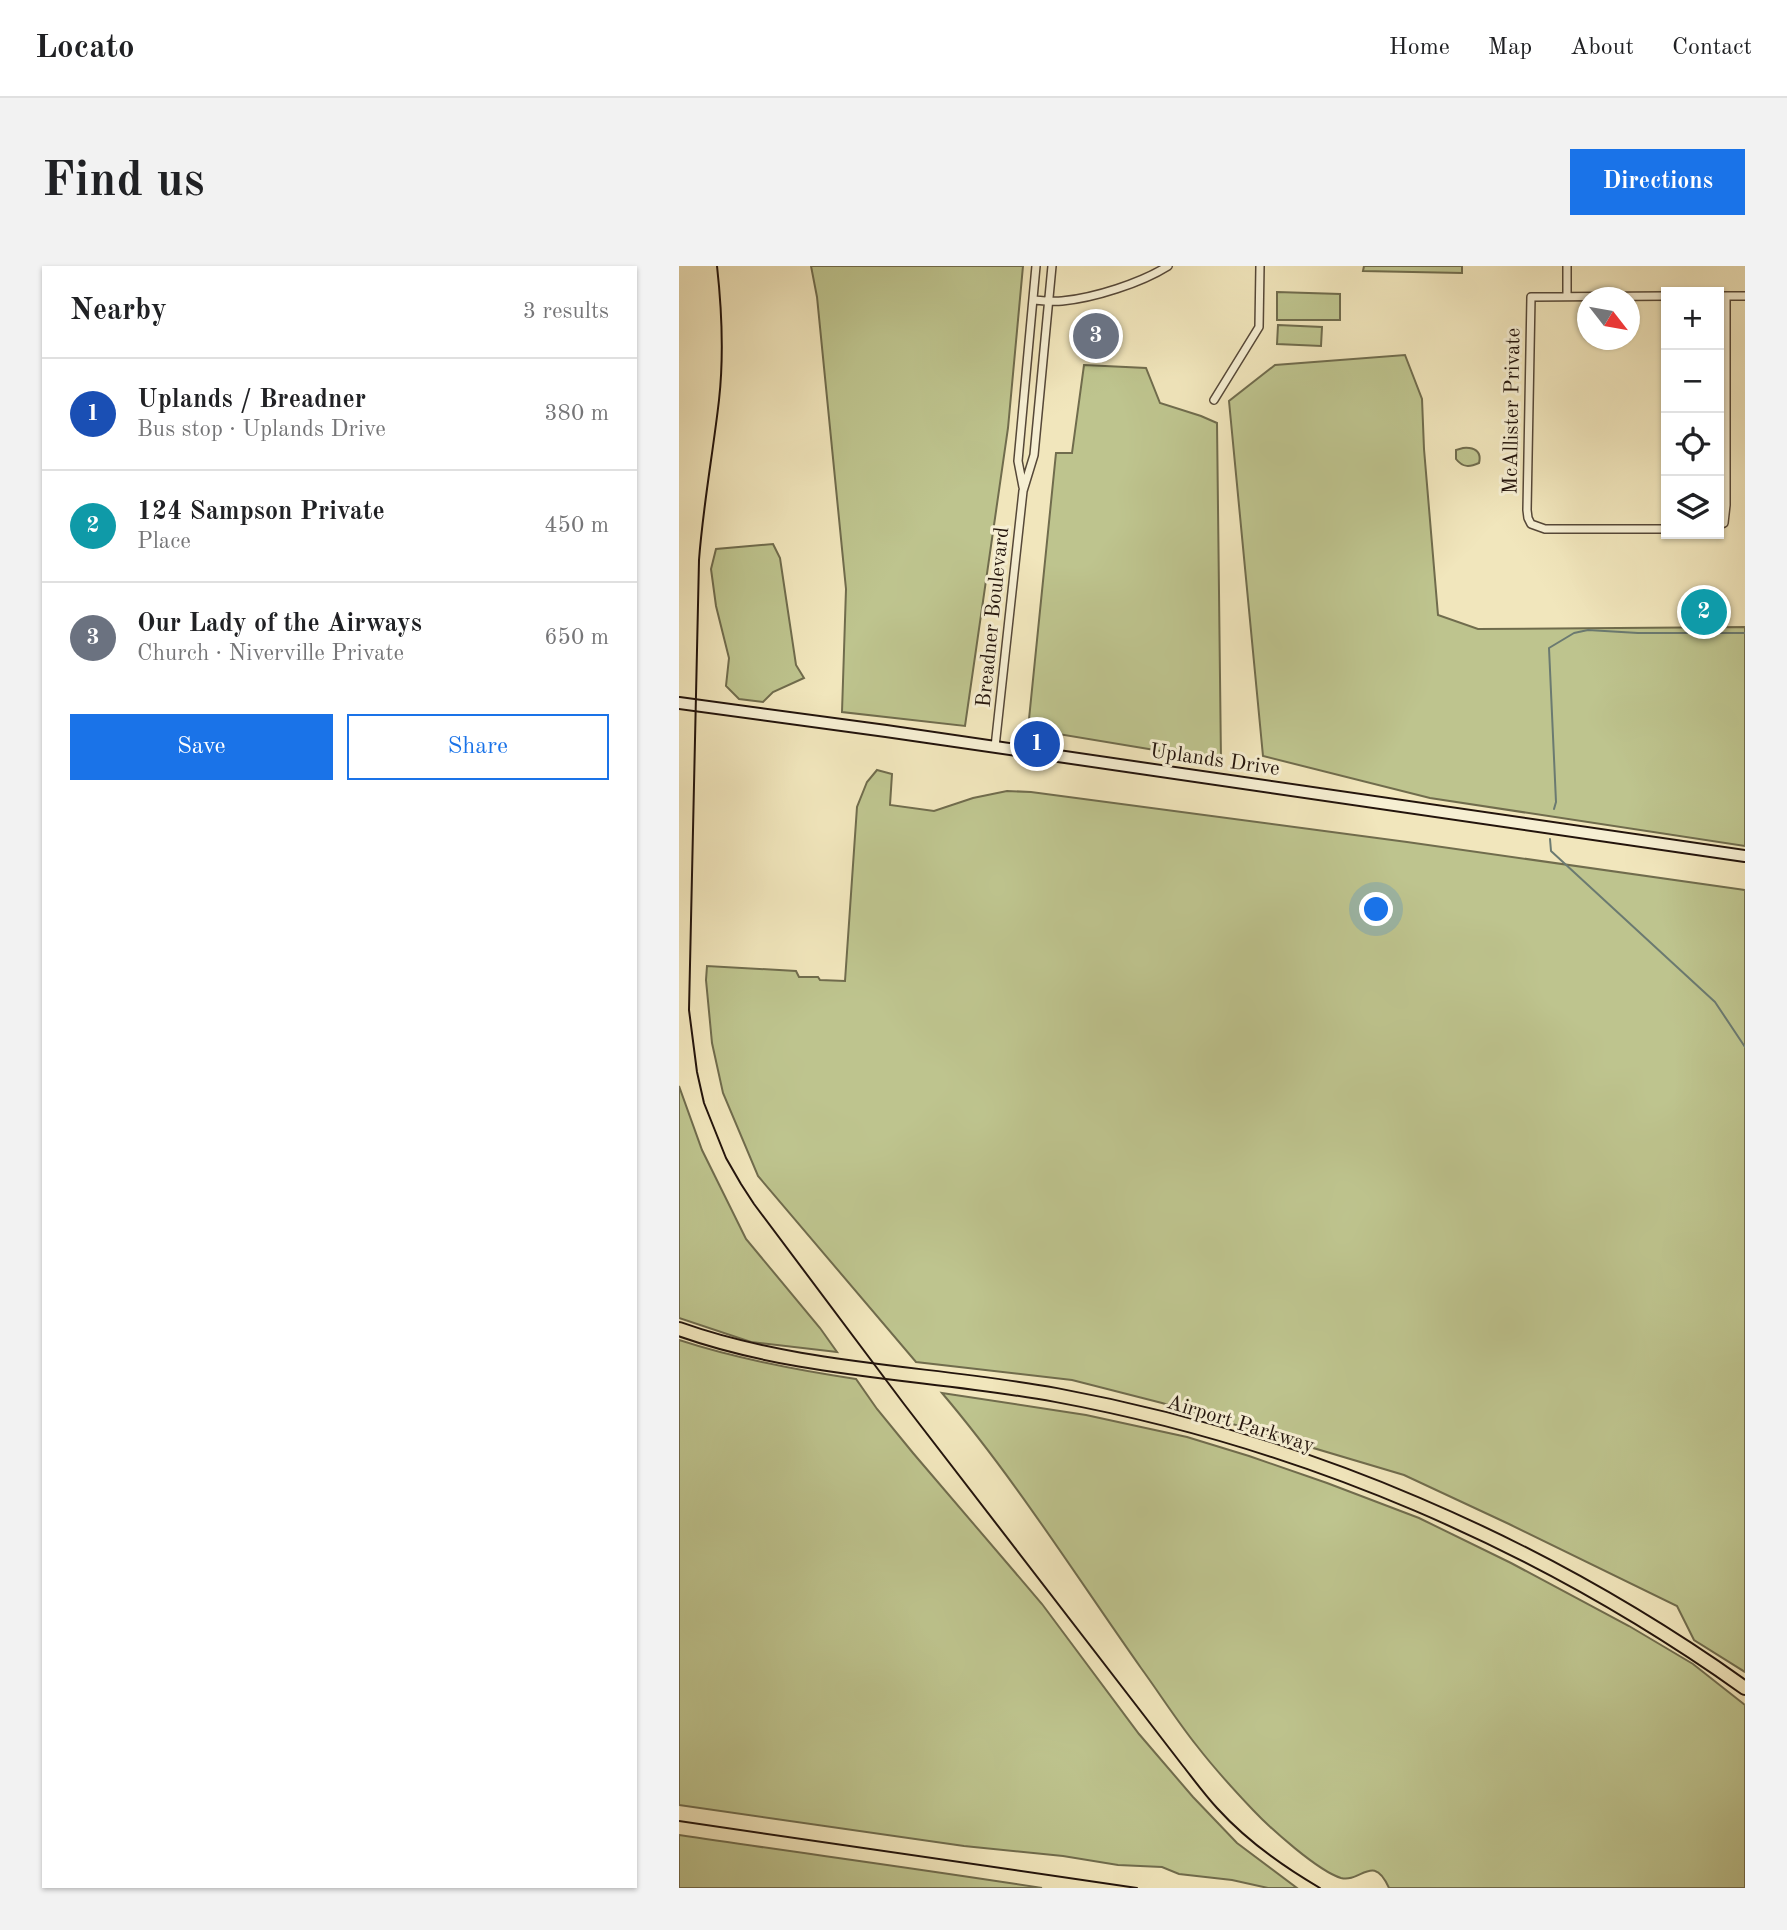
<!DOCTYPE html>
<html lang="en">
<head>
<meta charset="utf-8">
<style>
  :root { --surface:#fff; --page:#f2f2f2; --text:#202124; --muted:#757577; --line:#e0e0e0; --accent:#1a73e8 }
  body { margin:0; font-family:"Old Standard TT",serif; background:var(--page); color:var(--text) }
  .controls { position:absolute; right:21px; top:21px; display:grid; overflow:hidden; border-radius:0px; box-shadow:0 2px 5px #0004 }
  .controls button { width:63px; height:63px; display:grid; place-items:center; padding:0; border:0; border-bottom:2px solid var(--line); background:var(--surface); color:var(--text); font:35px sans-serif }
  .compass { position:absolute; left:898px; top:21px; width:63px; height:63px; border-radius:50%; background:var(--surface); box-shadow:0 2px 5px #0004; rotate:121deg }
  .you { position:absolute; left:698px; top:644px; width:24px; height:24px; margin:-18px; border:5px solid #fff; border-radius:50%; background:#1a73e8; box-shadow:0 0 0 10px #1a73e833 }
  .badge { display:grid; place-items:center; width:46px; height:46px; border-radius:50%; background:var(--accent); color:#fff; font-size:23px; font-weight:700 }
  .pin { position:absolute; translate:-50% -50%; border:4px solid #fff; box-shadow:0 2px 7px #0006 }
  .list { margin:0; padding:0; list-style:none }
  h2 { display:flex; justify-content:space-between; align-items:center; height:91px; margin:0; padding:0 28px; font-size:30px }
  h2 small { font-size:23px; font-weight:400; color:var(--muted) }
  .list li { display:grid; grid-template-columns:46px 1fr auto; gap:21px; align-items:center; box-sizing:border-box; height:112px; padding:0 28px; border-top:2px solid var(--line) }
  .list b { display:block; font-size:26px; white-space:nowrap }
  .list p { margin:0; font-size:23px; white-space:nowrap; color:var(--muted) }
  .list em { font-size:23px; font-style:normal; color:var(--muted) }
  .actions { display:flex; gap:14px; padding:21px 28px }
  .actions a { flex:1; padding:16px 0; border:2px solid var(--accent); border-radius:0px; text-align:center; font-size:24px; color:var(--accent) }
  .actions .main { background:var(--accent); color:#fff }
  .icon { flex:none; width:38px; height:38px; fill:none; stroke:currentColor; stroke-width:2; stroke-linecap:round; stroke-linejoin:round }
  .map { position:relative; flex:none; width:1066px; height:1622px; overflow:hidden; border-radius:0px }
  header { display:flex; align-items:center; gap:42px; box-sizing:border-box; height:98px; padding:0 35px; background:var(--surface); border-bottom:2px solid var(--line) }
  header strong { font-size:33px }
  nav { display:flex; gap:38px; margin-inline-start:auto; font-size:24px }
  .intro { display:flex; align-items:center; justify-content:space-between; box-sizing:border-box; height:168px; padding:0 42px }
  h1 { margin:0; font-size:49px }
  .button { padding:18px 32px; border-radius:0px; background:var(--accent); color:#fff; font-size:24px; font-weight:700 }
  main { display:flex; gap:42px; padding:0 42px }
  aside { flex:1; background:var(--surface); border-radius:0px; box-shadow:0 2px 5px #0004 }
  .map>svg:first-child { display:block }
  .green { fill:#bec48e; stroke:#706c4d; stroke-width:2 }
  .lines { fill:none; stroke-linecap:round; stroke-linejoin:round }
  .stream { stroke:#6b7a71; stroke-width:2 }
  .minor-casing { stroke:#564838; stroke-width:10 }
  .secondary-casing { stroke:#23140c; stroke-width:14 }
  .trunk-casing { stroke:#23140c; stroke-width:16 }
  .minor { stroke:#f6efd3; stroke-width:7 }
  .secondary { stroke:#f6efd3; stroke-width:10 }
  .trunk { stroke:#f1e6bc; stroke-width:12 }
  .tram { stroke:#23140c; stroke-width:2 }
  .labels { text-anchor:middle; stroke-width:6; stroke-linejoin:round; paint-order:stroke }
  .street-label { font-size:21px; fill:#23140c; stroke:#f6efd3 }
</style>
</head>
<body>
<header>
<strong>Locato</strong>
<nav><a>Home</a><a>Map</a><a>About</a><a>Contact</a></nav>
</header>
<div class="intro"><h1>Find us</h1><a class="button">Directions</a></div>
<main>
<aside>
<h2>Nearby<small>3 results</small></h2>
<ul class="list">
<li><span class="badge" style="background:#1a4fb4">1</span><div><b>Uplands / Breadner</b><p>Bus stop · Uplands Drive</p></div><em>380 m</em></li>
<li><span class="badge" style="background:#0f9aa8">2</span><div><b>124 Sampson Private</b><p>Place</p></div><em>450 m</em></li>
<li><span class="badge" style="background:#6b7280">3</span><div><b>Our Lady of the Airways</b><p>Church · Niverville Private</p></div><em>650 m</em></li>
</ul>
<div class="actions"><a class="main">Save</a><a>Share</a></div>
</aside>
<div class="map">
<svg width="1066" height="1622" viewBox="0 0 1066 1622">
  <rect width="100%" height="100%" fill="#f1e6bc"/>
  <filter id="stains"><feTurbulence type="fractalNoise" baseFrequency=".00286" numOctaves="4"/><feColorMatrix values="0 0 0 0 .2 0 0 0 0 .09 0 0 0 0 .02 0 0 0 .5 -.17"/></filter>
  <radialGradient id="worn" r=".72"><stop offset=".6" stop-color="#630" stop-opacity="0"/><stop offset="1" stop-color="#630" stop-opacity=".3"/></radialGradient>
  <path class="green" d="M132,0H344L329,162L286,460L163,446L167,323L138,31Z
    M685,0H783V7L684,5Z
    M598,26L661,28V54H598Z
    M599,59L643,61L642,80L598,78Z
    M726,89L743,133L745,183L759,349L799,363L1066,361V580L751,532L584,490L550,135L596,99Z
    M405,99L467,102L481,137L522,150L538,157L542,495L349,463L377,187H393Z
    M784,182C795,181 803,185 800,197C791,201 784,202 777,193V184Z
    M94,278L101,292L117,399L125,412L94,426L84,436L60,433L47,420L50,392L37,340L32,303L37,283Z
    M198,504L213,508L211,539L255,545L294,532L328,525L352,526L728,576L1066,624V1406L1015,1374L998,1340L830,1258L725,1209L483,1137L393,1114L237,1096L79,910L44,827L33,777L27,714L28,700L117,705L120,711H139L141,714L166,715L178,541L188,516Z
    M0,820L23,884L67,973L141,1062L158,1086L72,1076L0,1052Z
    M0,1074C58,1093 117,1104 177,1113L198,1143L234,1187L363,1338L460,1468L514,1531L558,1577L618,1622H589L553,1614L500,1608L483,1601L439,1599L384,1590L285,1580L0,1539Z
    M263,1127L407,1149L508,1171L570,1190L648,1217L740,1252L832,1297L950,1360L1014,1398L1066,1439V1622H710C694,1586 682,1617 662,1612C639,1605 591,1562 574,1544C555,1524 535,1502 518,1480C498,1455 481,1428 462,1402C397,1310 336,1213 263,1127Z
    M0,1569C121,1587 242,1603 363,1622H0Z"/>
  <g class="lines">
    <path class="stream" d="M875,543L877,536L870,382L895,367L909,364L959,367H1066
      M871,573L872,585L1036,736L1066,781"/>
    <defs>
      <path id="minor" d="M888,0V30
        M987,30L852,31L848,244L849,252L852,258L866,263H987
        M1040,30H1066
        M355,34C364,35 374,36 383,35C415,32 462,17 489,0
        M535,134L580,61L581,0
        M344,221L339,195L357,0
        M1040,259L1045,257L1047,239V30
        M316,481L344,225L355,189L373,0"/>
      <path id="secondary" d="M0,437L207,465L1066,590"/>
      <path id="trunk" d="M0,1063C121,1106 251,1106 377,1129C625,1175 861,1276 1066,1422"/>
    </defs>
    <use href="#minor" class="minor-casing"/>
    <use href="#secondary" class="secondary-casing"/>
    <use href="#trunk" class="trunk-casing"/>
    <use href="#minor" class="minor"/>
    <use href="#secondary" class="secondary"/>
    <use href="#trunk" class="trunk"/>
    <path class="tram" d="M38,0C43,45 45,89 40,134C34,187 24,240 20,294L10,744L18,806L25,837L47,892L62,918L75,938L225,1138L504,1500C515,1514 526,1529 538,1542C568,1575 603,1600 641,1622
      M0,1555L458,1622"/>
  </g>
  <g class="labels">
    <g class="street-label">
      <text transform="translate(832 145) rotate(-89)" y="7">McAllister Private</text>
      <text transform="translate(313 351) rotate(-84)" y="7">Breadner Boulevard</text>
      <text transform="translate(536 493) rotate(8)" y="7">Uplands Drive</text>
      <text transform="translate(562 1157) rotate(17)" y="7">Airport Parkway</text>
    </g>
  </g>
  <rect width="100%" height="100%" filter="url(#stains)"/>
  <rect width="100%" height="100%" fill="url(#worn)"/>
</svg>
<div class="controls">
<button>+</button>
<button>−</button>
<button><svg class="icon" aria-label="locate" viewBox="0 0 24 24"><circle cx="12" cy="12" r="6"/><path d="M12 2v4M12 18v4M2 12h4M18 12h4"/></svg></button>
<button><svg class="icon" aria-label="layers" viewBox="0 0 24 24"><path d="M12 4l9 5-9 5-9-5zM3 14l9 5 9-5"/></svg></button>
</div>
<svg class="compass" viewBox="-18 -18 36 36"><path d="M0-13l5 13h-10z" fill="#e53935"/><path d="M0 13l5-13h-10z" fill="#757577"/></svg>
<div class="you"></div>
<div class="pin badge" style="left:358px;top:478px;background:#1a4fb4">1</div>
<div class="pin badge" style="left:1025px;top:346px;background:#0f9aa8">2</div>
<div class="pin badge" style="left:417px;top:70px;background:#6b7280">3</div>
</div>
</main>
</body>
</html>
